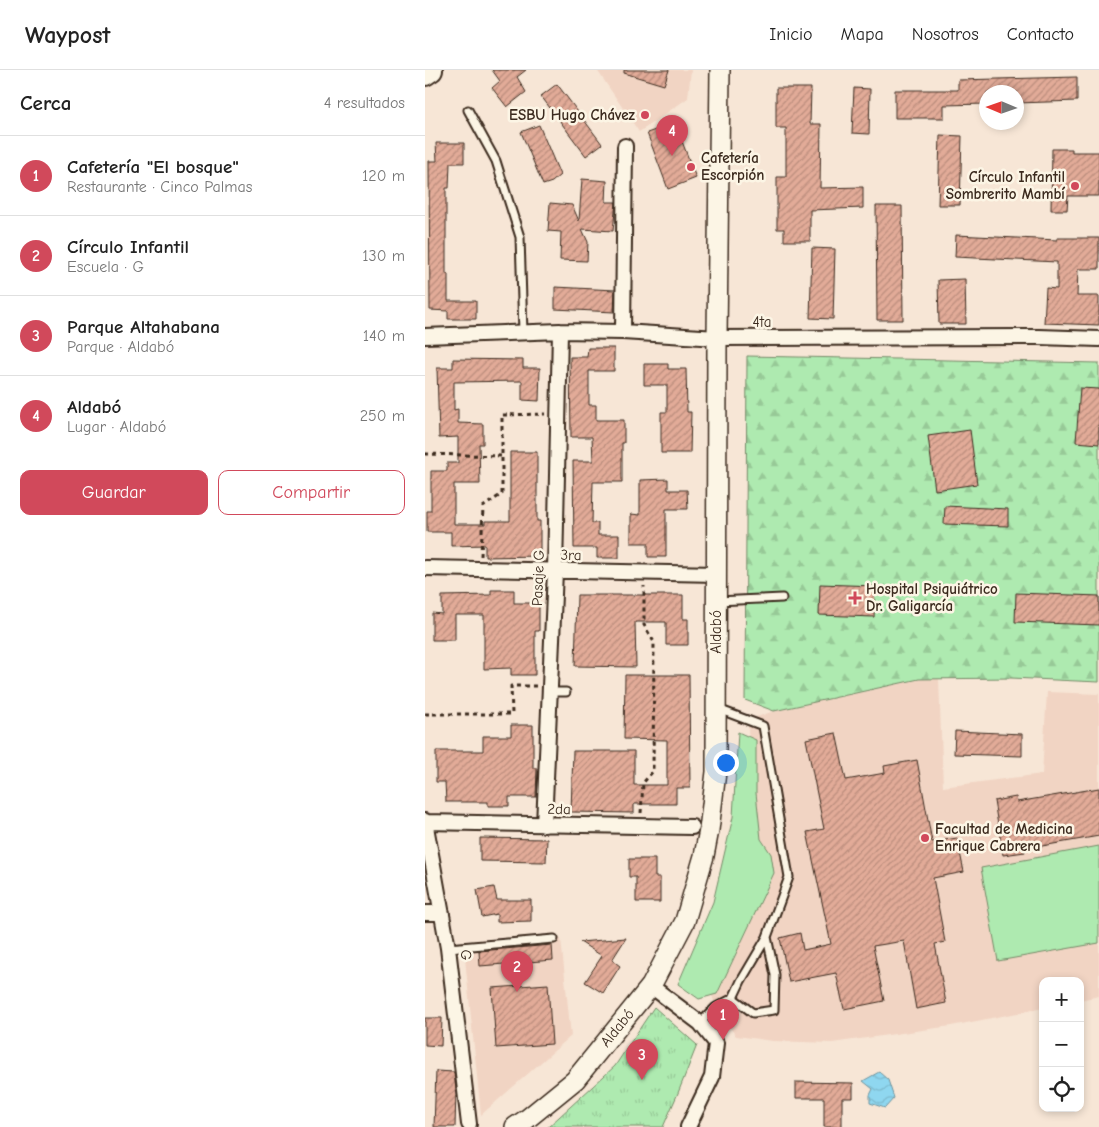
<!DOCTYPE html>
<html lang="es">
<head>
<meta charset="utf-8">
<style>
  :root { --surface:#fff; --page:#f2f2f2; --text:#222; --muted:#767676; --line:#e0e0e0; --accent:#d1495b }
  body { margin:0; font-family:"Comic Neue",sans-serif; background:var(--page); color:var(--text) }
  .controls { position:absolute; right:15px; bottom:15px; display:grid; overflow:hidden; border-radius:10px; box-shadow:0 2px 8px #0003 }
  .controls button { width:45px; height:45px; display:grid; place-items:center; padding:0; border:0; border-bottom:1px solid var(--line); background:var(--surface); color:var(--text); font:25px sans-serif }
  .compass { position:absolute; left:554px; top:15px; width:45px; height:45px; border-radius:50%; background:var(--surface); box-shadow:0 2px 8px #0003; rotate:272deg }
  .you { position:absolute; left:300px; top:692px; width:18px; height:18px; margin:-12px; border:4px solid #fff; border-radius:50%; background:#1a73e8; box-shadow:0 0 0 8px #1a73e833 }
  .badge { display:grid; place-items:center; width:32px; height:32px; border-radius:50%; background:var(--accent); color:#fff; font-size:16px; font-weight:700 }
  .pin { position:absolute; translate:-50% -41px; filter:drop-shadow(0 1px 2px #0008) }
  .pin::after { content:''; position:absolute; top:26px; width:18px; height:15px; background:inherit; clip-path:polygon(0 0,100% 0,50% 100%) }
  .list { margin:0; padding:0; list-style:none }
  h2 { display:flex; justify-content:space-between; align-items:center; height:65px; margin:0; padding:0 20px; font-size:21px }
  h2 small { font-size:16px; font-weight:400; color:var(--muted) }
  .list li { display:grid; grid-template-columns:32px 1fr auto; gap:15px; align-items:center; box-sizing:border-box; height:80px; padding:0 20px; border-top:1px solid var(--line) }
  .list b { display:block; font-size:19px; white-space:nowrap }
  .list p { margin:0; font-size:16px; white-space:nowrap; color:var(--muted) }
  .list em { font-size:16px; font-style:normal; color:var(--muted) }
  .actions { display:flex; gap:10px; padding:15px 20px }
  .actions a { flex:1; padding:11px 0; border:1px solid var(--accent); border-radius:10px; text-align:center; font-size:18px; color:var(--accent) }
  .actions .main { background:var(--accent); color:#fff }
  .icon { flex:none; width:28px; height:28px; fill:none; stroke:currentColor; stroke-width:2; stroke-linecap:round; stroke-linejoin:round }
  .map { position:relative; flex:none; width:674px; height:1057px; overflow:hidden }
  header { display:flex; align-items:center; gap:30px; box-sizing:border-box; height:70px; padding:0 25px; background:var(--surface); border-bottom:1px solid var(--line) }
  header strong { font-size:24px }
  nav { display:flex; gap:28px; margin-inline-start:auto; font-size:18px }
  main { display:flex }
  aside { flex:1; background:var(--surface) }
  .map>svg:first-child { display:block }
  .built { fill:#f1d4c3 }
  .grass { fill:#aeeab0; stroke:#748a67 }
  .forest { fill:url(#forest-firs); stroke:#748a67 }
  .park { fill:url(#park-tufts); stroke:#748a67 }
  .water { fill:url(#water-waves); stroke:#6d929c }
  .building { fill:url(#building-hatch); stroke:#3b2a1e }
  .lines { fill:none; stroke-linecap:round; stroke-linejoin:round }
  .service-casing { stroke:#3b2a1e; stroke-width:11 }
  .minor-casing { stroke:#3b2a1e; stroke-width:18 }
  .secondary-casing { stroke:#3b2a1e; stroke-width:22 }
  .trunk-casing { stroke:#3b2a1e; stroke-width:26 }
  .path { stroke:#3b2a1e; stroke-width:3; stroke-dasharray:4 4; stroke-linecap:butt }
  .service { stroke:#fcf5e5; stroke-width:7 }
  .minor { stroke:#fcf5e5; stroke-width:14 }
  .secondary { stroke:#fcf5e5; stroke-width:19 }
  .trunk { stroke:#fcf5e5; stroke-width:22 }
  .poi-dot { fill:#d1495b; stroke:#fcf5e5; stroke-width:2 }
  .labels { text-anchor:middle; stroke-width:5; stroke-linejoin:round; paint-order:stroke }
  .poi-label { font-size:15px; font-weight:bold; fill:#3b2a1e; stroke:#fcf5e5; text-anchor:start }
  .street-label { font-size:15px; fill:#3b2a1e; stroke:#fcf5e5 }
</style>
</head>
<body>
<header>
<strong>Waypost</strong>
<nav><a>Inicio</a><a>Mapa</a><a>Nosotros</a><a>Contacto</a></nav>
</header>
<main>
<aside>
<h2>Cerca<small>4 resultados</small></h2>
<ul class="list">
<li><span class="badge">1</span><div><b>Cafetería &quot;El bosque&quot;</b><p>Restaurante · Cinco Palmas</p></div><em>120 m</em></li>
<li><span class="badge">2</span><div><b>Círculo Infantil</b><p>Escuela · G</p></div><em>130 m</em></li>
<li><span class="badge">3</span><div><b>Parque Altahabana</b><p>Parque · Aldabó</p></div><em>140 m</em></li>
<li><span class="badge">4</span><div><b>Aldabó</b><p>Lugar · Aldabó</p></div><em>250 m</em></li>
</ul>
<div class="actions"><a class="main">Guardar</a><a>Compartir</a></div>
</aside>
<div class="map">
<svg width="674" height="1057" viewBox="0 0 674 1057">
  <defs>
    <pattern id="forest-firs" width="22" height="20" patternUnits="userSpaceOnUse" patternTransform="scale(1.25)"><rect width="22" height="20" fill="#aeeab0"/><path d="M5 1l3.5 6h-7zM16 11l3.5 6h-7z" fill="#97c997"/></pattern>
    <pattern id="park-tufts" width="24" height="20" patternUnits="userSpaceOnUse" patternTransform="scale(1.25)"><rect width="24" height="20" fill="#aeeab0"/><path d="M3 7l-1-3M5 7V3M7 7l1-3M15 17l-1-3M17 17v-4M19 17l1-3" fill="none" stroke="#97c997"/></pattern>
    <pattern id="water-waves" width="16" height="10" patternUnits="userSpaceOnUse" patternTransform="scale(1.25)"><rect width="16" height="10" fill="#8fd7f0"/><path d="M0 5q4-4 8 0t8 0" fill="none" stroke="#7cb9cd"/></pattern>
    <pattern id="building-hatch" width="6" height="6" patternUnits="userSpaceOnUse" patternTransform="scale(1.25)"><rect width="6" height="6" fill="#e2ab98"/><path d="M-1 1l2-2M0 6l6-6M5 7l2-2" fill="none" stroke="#b88b7b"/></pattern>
  </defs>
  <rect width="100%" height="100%" fill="#f7e6d6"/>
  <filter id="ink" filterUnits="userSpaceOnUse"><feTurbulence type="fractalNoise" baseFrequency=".02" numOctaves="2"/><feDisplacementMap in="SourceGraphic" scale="10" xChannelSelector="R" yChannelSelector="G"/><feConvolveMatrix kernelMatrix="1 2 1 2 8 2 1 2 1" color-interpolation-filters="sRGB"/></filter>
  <g filter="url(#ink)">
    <path class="built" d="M172,0H266L263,28L214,62Z
      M494,609H514L518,717L617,704L622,622L674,624V926L655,930V911H618V938L526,956L407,973L348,971L311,966L291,937L283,914L327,819L323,650L349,641Z
      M136,869L146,966L56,1045L39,879Z"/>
    <path class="grass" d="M313,662L331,670V723L336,769L346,784L349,803L292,924L274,929L253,914L288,832L308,747Z
      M674,776V873L573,891L556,798Z"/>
    <path class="forest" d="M322,286L674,293V612L586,608L494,609L349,641L320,630Z"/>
    <path class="park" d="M229,937L272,975L253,1023L238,1057H123L190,996Z"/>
    <path class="water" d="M454,1002L463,1010L469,1028L460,1038L445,1033V1025L448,1019L438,1011Z"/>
    <path class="building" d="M67,0H101L92,7L101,22L82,37L67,18L75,11Z
      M199,0H244L239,15L199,3Z
      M652,7V31L592,33V22H562V34L519,35V48H470V20H533V10Z
      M132,14L177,74L161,86L116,26Z
      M351,18H386L385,54H396L395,118L438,117V138L385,140V171H359V159H352V107H361V58H351Z
      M429,18L445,19L444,64L427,63Z
      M250,53L271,108L243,119L222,63Z
      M114,55L135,105L127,112L118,115L96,62Z
      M515,65L537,66L535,135H513Z
      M11,73H39V93H25L24,118H21V204H23V231H51V249H23V241L5,240L4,91H12Z
      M627,79H647V82H674V126H643L642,140H626Z
      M157,109L182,111L181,132H191L188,161L157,159L163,172L162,191L135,190L136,162L123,161L125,133L147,135L154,151Z
      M451,136H477L478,250H452Z
      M531,165L632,170V168H674V199H653L652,226H674V255L619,253L621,218L632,219V192L530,187Z
      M387,178L410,179L408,249L385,248Z
      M540,209L541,254H514L513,210Z
      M130,217L190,220L189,242L130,239Z
      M163,278H189V301H164V335H171V350H199V373H197V412H168L167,453H173V465H194V488H172V478H149L148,391H168L167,367H146L145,287H162Z
      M28,289L98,290V298H115L114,331L97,330V311L29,312V340L33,339V353L58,354V374H54L55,414H29V454H60V451H85V382H112V451H115V486L60,487V475L26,476V462H2V441H6V401H22V393H33V367L14,368L12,298H28Z
      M219,294H243V299H261L262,342H266L265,383H236V342H242V315H219Z
      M655,318L674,319V374L651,372Z
      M545,360L552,414L510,420L503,366Z
      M243,409V420H262L263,439H241V487H223V473H206V444L215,445V410Z
      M520,436L583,439V456L519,454Z
      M395,514L450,516L449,547L394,545Z
      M66,520H89V533H114V561H110V605H86V598L59,599V545H30V570H7V543L17,544V526L66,525Z
      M591,523L674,526V555L590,552Z
      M152,525H258V549H263V575H241V552H210L211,597L150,596Z
      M200,605H264L265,718H251V734H209V743L146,742L148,681H209V715H242V670L199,669Z
      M86,655H108V698H112L111,727H84V736H63V732H21L20,712H11V681H58V666H86Z
      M530,661L597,664V686L529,684Z
      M411,663L421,710L460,703L459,696L492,690L507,772L532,768L539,802L508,808L520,872L510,874L521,933L491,939L479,871L448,876L459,931L419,939L411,903L364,912L355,868L375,863L378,880L406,874L382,762L399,759L381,669Z
      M674,718V766L600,779V782L578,785L569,731L591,727L592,732Z
      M55,768L122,769L121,792L55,791Z
      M204,789H230V807H235V832H211V807H204Z
      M69,817L72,830H106V851L72,852V844L57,847L52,820Z
      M201,868L187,890L195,896L178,923L160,912L177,886L155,872Z
      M127,875L128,890L55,896L54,881Z
      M123,914L127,974L71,978L67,918Z
      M0,948H17L16,976L0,975Z
      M11,1001L29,1002L31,1020L30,1057H9Z
      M371,1012L428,1013V1028H417V1057H399V1028H371Z"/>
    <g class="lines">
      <defs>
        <path id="service" d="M43,40L71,91L95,167L98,262
          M292,531L357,528
          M125,622H141
          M293,639L338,656L364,807L342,867
          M23,878L129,869
          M275,953L291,937L308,928L328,943L349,940L350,905L342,867L316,911L308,928"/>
        <path id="minor" d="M198,262L200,76
          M0,266L135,261L198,262L292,268L614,267L674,269
          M0,498L292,504
          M0,751L23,878L44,1054
          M0,752L267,757
          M119,755L130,501L135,261
          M0,843H17
          M226,916L275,953L291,973L287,1007L263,1057"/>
        <path id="secondary" d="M90,1057L102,1049L150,1010L226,916L260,851L279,786L284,760L291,702L292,268L295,0"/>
        <path id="trunk" d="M0,4L6,0"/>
      </defs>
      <use href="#service" class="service-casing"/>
      <use href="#minor" class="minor-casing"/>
      <use href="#secondary" class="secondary-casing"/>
      <use href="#trunk" class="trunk-casing"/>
      <path class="path" d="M0,384L77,386
        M56,486L58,437L77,424V345L120,344
        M0,644H87L86,616H112
        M216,743L218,713L228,701L229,572L219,555V516"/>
      <use href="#service" class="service"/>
      <use href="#minor" class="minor"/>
      <use href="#secondary" class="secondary"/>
      <use href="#trunk" class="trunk"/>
    </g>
  </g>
  <g class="poi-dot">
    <circle cx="220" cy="45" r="5"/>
    <circle cx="266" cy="97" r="5"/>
    <circle cx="650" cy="116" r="5"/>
    <path d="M427.5 520.5h5v5h5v5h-5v5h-5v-5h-5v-5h5z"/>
    <circle cx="500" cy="768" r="5"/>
  </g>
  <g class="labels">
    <g class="poi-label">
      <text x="210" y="50" text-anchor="end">ESBU Hugo Chávez</text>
      <text x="276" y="93">Cafetería<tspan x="276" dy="17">Escorpión</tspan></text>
      <text x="640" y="112" text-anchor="end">Círculo Infantil<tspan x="640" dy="17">Sombrerito Mambí</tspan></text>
      <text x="441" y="524">Hospital Psiquiátrico<tspan x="441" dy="17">Dr. Galigarcía</tspan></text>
      <text x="510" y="764">Facultad de Medicina<tspan x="510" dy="17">Enrique Cabrera</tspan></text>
    </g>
    <g class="street-label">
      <text x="337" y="257">4ta</text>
      <text transform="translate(146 485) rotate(1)" y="5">3ra</text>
      <text transform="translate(113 508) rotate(-88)" y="5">Pasaje G</text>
      <text transform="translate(291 562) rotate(-90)" y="5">Aldabó</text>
      <text transform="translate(134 739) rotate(1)" y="5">2da</text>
      <text transform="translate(41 885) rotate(83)" y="5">G</text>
      <text transform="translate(192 958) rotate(-51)" y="5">Aldabó</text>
    </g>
  </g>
</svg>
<div class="controls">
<button>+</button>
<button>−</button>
<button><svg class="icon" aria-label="locate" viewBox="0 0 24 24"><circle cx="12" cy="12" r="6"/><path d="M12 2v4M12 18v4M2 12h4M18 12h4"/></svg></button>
</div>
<svg class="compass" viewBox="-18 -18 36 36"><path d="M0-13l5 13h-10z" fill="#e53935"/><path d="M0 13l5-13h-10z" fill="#767676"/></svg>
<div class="you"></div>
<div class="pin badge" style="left:298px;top:970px">1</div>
<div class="pin badge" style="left:92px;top:922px">2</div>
<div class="pin badge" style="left:217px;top:1010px">3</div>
<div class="pin badge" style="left:247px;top:86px">4</div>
</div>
</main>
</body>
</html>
